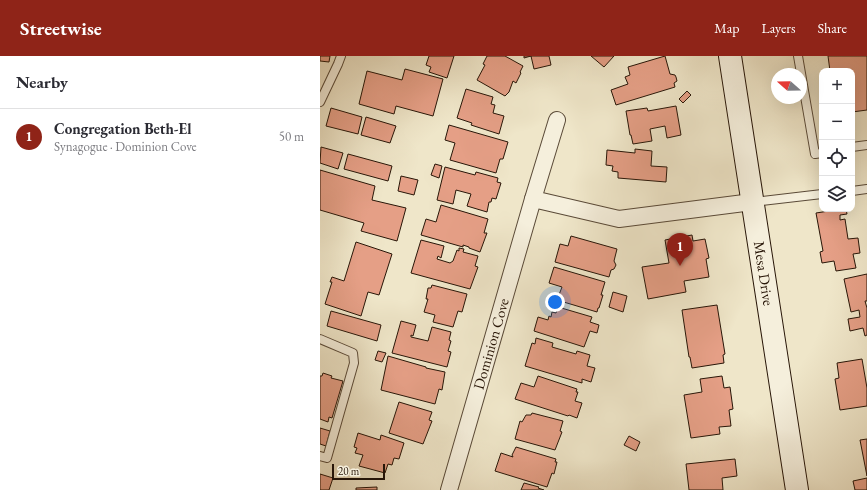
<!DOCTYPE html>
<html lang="en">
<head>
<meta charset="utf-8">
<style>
  :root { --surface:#fff; --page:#f2f2f3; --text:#2b2b33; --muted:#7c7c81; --line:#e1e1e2; --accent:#8f2418 }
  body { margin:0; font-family:"EB Garamond",serif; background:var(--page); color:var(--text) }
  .controls { position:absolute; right:12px; top:12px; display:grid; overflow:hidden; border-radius:8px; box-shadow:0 4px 16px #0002 }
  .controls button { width:36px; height:36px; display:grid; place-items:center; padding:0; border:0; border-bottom:1px solid var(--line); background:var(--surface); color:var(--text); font:20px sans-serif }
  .compass { position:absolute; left:451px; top:12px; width:36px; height:36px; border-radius:50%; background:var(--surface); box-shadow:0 4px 16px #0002; rotate:290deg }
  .scale { position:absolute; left:12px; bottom:10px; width:53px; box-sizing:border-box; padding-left:4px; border:2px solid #281608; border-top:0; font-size:11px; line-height:14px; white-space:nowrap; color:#281608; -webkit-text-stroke:3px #f5efdc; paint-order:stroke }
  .you { position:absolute; left:235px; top:246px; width:14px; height:14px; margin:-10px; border:3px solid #fff; border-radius:50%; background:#1a73e8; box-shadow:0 0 0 6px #1a73e833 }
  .badge { display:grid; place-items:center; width:26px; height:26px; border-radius:50%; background:var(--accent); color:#fff; font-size:13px; font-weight:700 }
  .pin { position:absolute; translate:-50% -33px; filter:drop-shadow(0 1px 2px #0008) }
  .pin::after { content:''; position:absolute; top:21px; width:14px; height:12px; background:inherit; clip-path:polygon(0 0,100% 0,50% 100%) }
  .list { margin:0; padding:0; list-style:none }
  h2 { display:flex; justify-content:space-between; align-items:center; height:52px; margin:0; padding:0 16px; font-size:17px }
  h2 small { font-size:13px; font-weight:400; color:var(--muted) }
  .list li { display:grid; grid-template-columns:26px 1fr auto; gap:12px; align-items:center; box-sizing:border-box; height:56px; padding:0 16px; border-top:1px solid var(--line) }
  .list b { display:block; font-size:15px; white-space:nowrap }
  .list p { margin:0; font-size:13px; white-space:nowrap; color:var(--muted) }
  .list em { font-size:13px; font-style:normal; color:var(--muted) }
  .icon { flex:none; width:22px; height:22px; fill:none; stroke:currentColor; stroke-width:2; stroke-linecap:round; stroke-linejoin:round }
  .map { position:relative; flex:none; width:547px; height:434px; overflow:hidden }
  header { display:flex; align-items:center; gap:24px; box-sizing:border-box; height:56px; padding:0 20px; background:var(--accent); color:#fff }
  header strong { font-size:19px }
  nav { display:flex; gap:22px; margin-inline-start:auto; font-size:14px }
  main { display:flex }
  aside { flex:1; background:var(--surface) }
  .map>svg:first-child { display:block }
  .building { fill:#e59f86; stroke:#281608 }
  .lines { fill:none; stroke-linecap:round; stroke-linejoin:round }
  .lane-casing { stroke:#5a4a38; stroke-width:10 }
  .street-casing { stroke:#5a4a38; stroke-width:18 }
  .secondary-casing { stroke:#281608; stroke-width:24 }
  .lane { stroke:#f5efdc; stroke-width:8 }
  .street { stroke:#f5efdc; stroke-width:16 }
  .secondary { stroke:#f5efdc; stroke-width:22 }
  .labels { text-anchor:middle; stroke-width:3; stroke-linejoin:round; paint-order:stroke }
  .street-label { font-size:15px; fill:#281608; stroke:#f5efdc }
</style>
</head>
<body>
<header>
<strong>Streetwise</strong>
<nav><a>Map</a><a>Layers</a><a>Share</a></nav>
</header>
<main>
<aside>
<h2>Nearby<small></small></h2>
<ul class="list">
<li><span class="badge">1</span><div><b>Congregation Beth-El</b><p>Synagogue · Dominion Cove</p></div><em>50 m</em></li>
</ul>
</aside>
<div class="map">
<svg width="547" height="434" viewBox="0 0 547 434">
  <rect width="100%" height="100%" fill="#efe6c9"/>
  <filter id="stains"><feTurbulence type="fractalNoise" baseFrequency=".005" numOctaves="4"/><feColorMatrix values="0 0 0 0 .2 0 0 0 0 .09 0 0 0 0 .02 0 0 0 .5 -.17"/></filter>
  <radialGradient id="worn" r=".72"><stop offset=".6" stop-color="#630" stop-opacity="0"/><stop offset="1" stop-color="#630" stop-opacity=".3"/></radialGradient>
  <path class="building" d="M0,0H10L9,6L0,5Z
    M109,0H134L127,22L109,16L111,11L106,9Z
    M167,0H185L203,10L200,16L201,17L196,27L193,25L189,36L185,40L157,24L165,9L163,8Z
    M204,0H229L231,9L214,13L211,0L204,2Z
    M271,0H294L284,11Z
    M345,0L350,18L355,19L356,21L357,25L354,27L355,31L296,49L291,34L308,28L305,21L310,19L308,11Z
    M508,0H547V54L532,56V15H510Z
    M85,13L123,23L113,60L76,50L74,58L39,48L47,15L82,24Z
    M146,33L173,41L171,48L175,49L173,57L184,60L179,78L151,69L152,67L137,62Z
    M367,35L371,39L363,47L359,43Z
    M356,50L361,79L347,82L345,70L330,73L332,85L313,88L311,79H310L306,55L327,52L328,55Z
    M11,52L42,61L38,78L6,70Z
    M46,61L76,70L70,87L41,79Z
    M129,69L188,86L183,103H180L176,117L130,104L135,87L125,84Z
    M1,91L23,97L18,113L0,107Z
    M315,93L332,95L331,110L347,111L346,126L298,122V116L292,115L293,110L286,109L287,94L315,97Z
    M28,98L72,110L68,125L24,113Z
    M115,108L122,110L119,122L111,119Z
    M125,111L155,119L156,116L178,122L177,126L181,127L176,143L172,142L171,146H169L167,156L147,150L151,138L136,134L133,148L117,144Z
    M0,114L55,130L52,144L86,152L77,185L41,175L44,167L0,154Z
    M81,120L98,124L94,139L78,135Z
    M121,149L168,163L164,177H167L160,196L149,192V191L143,189V191L101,179L106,163L116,166Z
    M522,153H526L527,158L520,159V164L525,163L528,183L538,182L540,197L533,198L536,212L516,215L514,205L502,207L500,196L503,195L496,157Z
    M372,179L373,185L385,183L389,202L386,203L389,221L364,225L366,236L328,243L322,211L349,207L345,184Z
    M251,180L297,193L294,205L296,209L294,213L291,214L289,221L235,206L240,188L248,190Z
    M101,184L124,190L121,202L118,200L117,203L130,207L133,205L137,194L139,195V192L144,193L143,196L158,200L155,210L158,211L150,233L91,217Z
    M36,186L72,198L59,239L48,236L41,260L5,248L12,226H10L12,221L24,225Z
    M234,211L285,226L281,239H283L279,252H278L277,256L237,244L242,231L229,227Z
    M547,218V245H545L547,252V279L545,280L543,272L530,275L528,263L540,261L539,254L531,256L524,223Z
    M112,229L147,238L142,256L138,255L133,271L113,266L115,259L104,256L108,243H106L108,232H111Z
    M293,236L307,240L303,256L289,251Z
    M397,249L405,298L403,299L404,307L372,312L370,301H369L362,254Z
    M238,251L272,261L270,266L279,269L277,277L270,275L264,291L214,275L218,261L228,264L229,260L231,261L232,256L236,257Z
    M11,255L61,269L57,285L7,270Z
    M81,265L96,269L93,280L91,279V281L108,285L112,271L131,276L129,284L131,285L128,295L131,296L127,311L72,297Z
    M216,282L233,287L232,291L256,298L257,295L270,299L267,310L275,312L271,326L262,323V327L205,310L212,287L215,288Z
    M58,295L66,297L62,306L55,304Z
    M68,300L106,311V312L125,316L122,334L119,333L115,348L61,334Z
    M542,303L547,332V350L520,354L515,323L519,322L517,307Z
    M3,317L12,320L11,322L23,325L12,362L9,361L8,366L0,363V320H2Z
    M218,320L257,333L256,336H258L255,345L262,347L257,362L249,359L248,360L195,343L201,327L214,331Z
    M402,320L404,332L410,331L413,353L409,354L411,370L399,371L400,378L371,382L364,339L382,336L380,323Z
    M79,346L112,356L109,364L112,365L103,388L69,377Z
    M212,357L243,365L240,375L242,376L235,394L195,383L200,365L202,366L206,359H211Z
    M0,372L10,375L6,390L0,388Z
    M38,377L60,384L61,379L84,387L79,403L74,402L72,409L68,408L65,417L39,410L43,399L35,397L37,392L34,391Z
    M309,380L320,386L316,395L304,389Z
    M547,383V420L540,384Z
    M196,391L236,403L235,406H237L234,418L232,417L227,431L175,415L181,397L193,401L192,399Z
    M415,403L417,420L402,422L403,434H369L366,408Z
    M0,418L13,422L9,434H0Z
    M547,422V434H535L533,425Z
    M204,427L219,431L218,432L224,434H201Z
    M57,431V434H36V432Z"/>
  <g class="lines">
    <defs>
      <path id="lane" d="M478,0L495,98L502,97
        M0,46L18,8L21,0
        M532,91L547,89
        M532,135L547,133
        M433,146L502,138
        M0,283L33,297L34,307L7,402L0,400"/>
      <g id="street">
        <path d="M213,143L299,163L432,146"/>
        <path id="s1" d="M129,434L213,143L237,64"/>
      </g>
      <g id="secondary">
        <path id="s2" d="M410,0L477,434"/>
      </g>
    </defs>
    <use href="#lane" class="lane-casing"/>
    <use href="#street" class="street-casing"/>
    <use href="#secondary" class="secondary-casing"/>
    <use href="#lane" class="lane"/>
    <use href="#street" class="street"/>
    <use href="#secondary" class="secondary"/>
  </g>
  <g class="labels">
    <g class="street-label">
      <text dy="5" stroke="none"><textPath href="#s2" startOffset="220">Mesa Drive</textPath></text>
      <text dy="5" stroke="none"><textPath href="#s1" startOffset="152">Dominion Cove</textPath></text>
    </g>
  </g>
  <rect width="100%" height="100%" filter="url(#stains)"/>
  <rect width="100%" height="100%" fill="url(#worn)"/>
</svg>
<div class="controls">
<button>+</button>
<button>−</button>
<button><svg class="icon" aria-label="locate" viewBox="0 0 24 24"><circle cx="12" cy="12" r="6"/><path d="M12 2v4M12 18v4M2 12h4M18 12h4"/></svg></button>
<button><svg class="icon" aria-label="layers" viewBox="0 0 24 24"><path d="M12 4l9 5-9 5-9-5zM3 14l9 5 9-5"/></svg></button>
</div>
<svg class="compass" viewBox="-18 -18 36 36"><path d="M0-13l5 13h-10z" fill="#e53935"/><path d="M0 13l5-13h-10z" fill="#7c7c81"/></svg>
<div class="scale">20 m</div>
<div class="you"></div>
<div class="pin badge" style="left:360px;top:210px">1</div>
</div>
</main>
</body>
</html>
